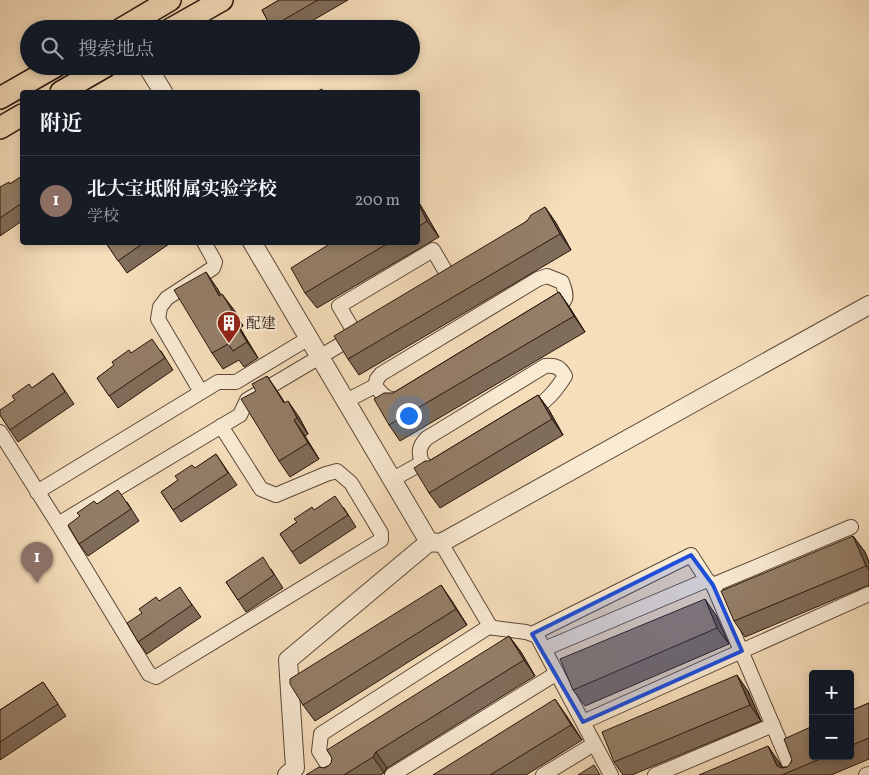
<!DOCTYPE html>
<html lang="zh">
<head>
<meta charset="utf-8">
<style>
  :root { --surface:#171b24; --page:#20242c; --text:#f1f3f6; --muted:#9ea1a6; --line:#363941; --accent:#0f766e }
  body { margin:0; font-family:Vollkorn,"Noto Serif SC",serif; background:var(--page); color:var(--text) }
  .controls { position:absolute; right:15px; bottom:15px; display:grid; overflow:hidden; border-radius:5px; box-shadow:0 2px 8px #0003 }
  .controls button { width:45px; height:45px; display:grid; place-items:center; padding:0; border:0; border-bottom:1px solid var(--line); background:var(--surface); color:var(--text); font:25px sans-serif }
  .you { position:absolute; left:408px; top:415px; width:18px; height:18px; margin:-12px; border:4px solid #fff; border-radius:50%; background:#1a73e8; box-shadow:0 0 0 8px #1a73e833 }
  .badge { display:grid; place-items:center; width:32px; height:32px; border-radius:50%; background:var(--accent); color:#fff; font-size:16px; font-weight:700 }
  .pin { position:absolute; translate:-50% -41px; filter:drop-shadow(0 1px 2px #0008) }
  .pin::after { content:''; position:absolute; top:26px; width:18px; height:15px; background:inherit; clip-path:polygon(0 0,100% 0,50% 100%) }
  .list { margin:0; padding:0; list-style:none }
  h2 { display:flex; justify-content:space-between; align-items:center; height:65px; margin:0; padding:0 20px; font-size:21px }
  h2 small { font-size:16px; font-weight:400; color:var(--muted) }
  .list li { display:grid; grid-template-columns:32px 1fr auto; gap:15px; align-items:center; box-sizing:border-box; height:90px; padding:0 20px; border-top:1px solid var(--line) }
  .list b { display:block; font-size:19px; white-space:nowrap }
  .list p { margin:0; font-size:16px; white-space:nowrap; color:var(--muted) }
  .list em { font-size:16px; font-style:normal; color:var(--muted) }
  .icon { flex:none; width:28px; height:28px; fill:none; stroke:currentColor; stroke-width:2; stroke-linecap:round; stroke-linejoin:round }
  .map { position:relative; flex:none; width:869px; height:775px; overflow:hidden }
  .search { position:absolute; background:var(--surface); box-shadow:0 2px 8px #0003; left:20px; top:20px; width:400px; height:55px; display:flex; align-items:center; gap:12px; box-sizing:border-box; padding:0 18px; border-radius:28px; color:var(--muted); font-size:19px }
  .panel { position:absolute; background:var(--surface); box-shadow:0 2px 8px #0003; left:20px; top:90px; width:400px; height:155px; border-radius:5px }
  .map>svg:first-child { display:block }
  .lines { fill:none; stroke-linecap:round; stroke-linejoin:round }
  .minor-casing { stroke:#5c4838; stroke-width:16 }
  .tertiary-casing { stroke:#5c4838; stroke-width:20 }
  .primary-casing { stroke:#29160d; stroke-width:24 }
  .minor { stroke:#f9ead3; stroke-width:14 }
  .tertiary { stroke:#f9ead3; stroke-width:18 }
  .primary { stroke:#f6debb; stroke-width:21 }
  .wall { fill:#7f6c59; stroke:#29160d }
  .shaded-wall { fill:#685848; stroke:#29160d }
  .building { fill:#947e67; stroke:#29160d }
  .marked { fill:#1d4ed8; fill-opacity:0.2; stroke:#1d4ed8; stroke-width:4; stroke-linejoin:round }
  .labels { text-anchor:middle; stroke-width:5; stroke-linejoin:round; paint-order:stroke }
  .poi-label { font-size:15px; fill:#29160d; stroke:#f9ead3; text-anchor:start }
</style>
</head>
<body>
<div class="map">
<svg width="869" height="775" viewBox="0 0 869 775">
  <rect width="100%" height="100%" fill="#f6debb"/>
  <filter id="stains"><feTurbulence type="fractalNoise" baseFrequency=".004" numOctaves="4"/><feColorMatrix values="0 0 0 0 .2 0 0 0 0 .09 0 0 0 0 .02 0 0 0 .5 -.17"/></filter>
  <radialGradient id="worn" r=".72"><stop offset=".6" stop-color="#630" stop-opacity="0"/><stop offset="1" stop-color="#630" stop-opacity=".3"/></radialGradient>
  <g class="lines">
    <defs>
      <path id="minor" d="M356,335L339,306L433,250L450,279
        M375,386L377,379L381,374L538,279L547,276L562,282C569,301 566,301 550,311
        M201,392L158,319L160,307L167,298L213,268L215,262L204,242
        M346,401L375,386C383,395 385,399 398,400
        M0,432L58,524L149,674L156,677L381,540V533L351,483L337,471L326,474L276,495L261,489L221,426
        M422,463C418,452 419,446 427,438L545,366C556,365 560,367 565,376C555,392 546,402 529,412
        M393,479L422,463L428,467L436,469L438,467
        M37,492L218,382H236L309,338
        M58,524L240,415L247,400L355,336
        M713,585L851,527
        M487,627L526,632L537,636L611,775
        M532,634L691,555L707,580L713,585L794,775
        M544,649L707,580
        M583,722L869,594
        M334,775L319,751L321,734L490,626L441,543
        M392,775L557,673
        M543,775L594,744
        M655,775L773,725
        M866,775L869,774"/>
      <path id="tertiary" d="M147,66L163,92
        M252,242L429,542
        M287,775L295,768L288,660L429,542L441,543L869,305"/>
      <path id="primary" d="M121,29L170,0
        M171,29L222,0
        M61,92L106,66
        M0,98L56,66
        M0,128L22,115"/>
    </defs>
    <use href="#minor" class="minor-casing"/>
    <use href="#tertiary" class="tertiary-casing"/>
    <use href="#primary" class="primary-casing"/>
    <use href="#minor" class="minor"/>
    <use href="#tertiary" class="tertiary"/>
    <use href="#primary" class="primary"/>
  </g>
  <path class="wall" d="M279,0H348L298,29H272L262,10Z
    M22,176V221L0,236V187L10,184Z
    M418,201L424,211L439,237L317,308L305,293L333,242H418Z
    M545,207L556,223L571,250L359,375L348,359Z
    M107,242H172L127,273L106,243Z
    M217,288L221,295L234,310L243,326L240,328L258,358L244,367L239,360L223,369L212,353Z
    M559,292L570,308L585,332L400,441L389,425L393,393Z
    M161,351L173,370L118,408L97,378L131,353Z
    M53,373L74,404L18,442L0,415L32,388Z
    M267,376L285,403L299,417L308,434L305,436L319,459L290,477L279,461L256,391Z
    M538,395L549,410L563,435L440,508L429,493V461Z
    M216,454L237,485L181,522L161,492Z
    M127,502L139,521L88,556L79,544L97,504Z
    M344,508L356,527L300,564L280,534L314,510Z
    M853,536L865,552L869,562V585L745,637L734,621Z
    M271,569L283,588L246,612L226,582Z
    M441,585L467,625L315,721L303,705Z
    M188,599L201,617L147,654L138,642L159,601Z
    M716,615L729,644L585,706L573,690Z
    M509,636L521,652L535,676L387,768L384,773L380,775H306L328,766Z
    M43,682L66,716L0,760V710Z
    M748,691L761,721L632,775H623L614,762Z
    M869,703V759L831,775H699L779,762L782,767H787L790,764L792,760L813,756H850V711Z
    M566,715L582,740L526,775H433Z"/>
  <path class="shaded-wall" d="M418,201L424,211L439,237L427,221L418,203Z
    M545,207L556,223L571,250L560,234Z
    M206,272L217,288L230,312L219,296Z
    M559,292L570,308L585,332L574,316Z
    M222,294L234,310L243,326L232,310Z
    M229,312L240,328L258,358L247,342Z
    M267,376L278,392L295,419L284,403Z
    M538,395L549,410L563,435L552,419Z
    M288,401L299,417L308,434L297,418Z
    M294,420L305,436L319,459L308,443Z
    M853,536L865,552L869,562V570L866,566Z
    M441,585L452,601L467,625L456,609Z
    M705,599L716,615L729,644L717,628Z
    M509,636L521,652L535,676L524,660Z
    M737,675L748,691L761,721L750,705Z
    M555,699L566,715L582,740L571,725Z
    M768,746L779,762L785,774L777,766Z
    M376,752L387,768L384,773L373,757Z"/>
  <path class="building" d="M279,0H318L271,27L262,10Z
    M322,89L323,92H316Z
    M22,176V203L0,218V187L9,182L10,184Z
    M418,203L427,221L418,227Z
    M545,207L560,234L348,359L334,336L527,221L531,215Z
    M107,242H145L118,261L106,243Z
    M333,242H390L305,293L291,268Z
    M206,272L219,296L222,294L232,310L229,312L247,342L233,351L228,344L212,353L174,290Z
    M559,292L574,316L389,425L374,399L384,393H393Z
    M152,339L165,358L109,396L97,378L114,365L112,362L129,350L131,353Z
    M53,373L65,392L10,430L0,415V410L15,400L12,396L29,384L32,388Z
    M267,376L284,403L288,401L297,418L294,420L308,443L279,461L241,399L256,391L252,384Z
    M538,395L552,419L429,493L414,468L425,461H429Z
    M216,454L228,473L173,510L161,492L178,480L175,476L192,465L195,468Z
    M118,490L131,509L79,544L68,525L80,516L77,513L94,501L97,504Z
    M335,496L348,515L292,552L280,534L297,522L294,519L312,507L314,510Z
    M853,536L866,566L734,621L721,591Z
    M263,557L274,575L238,600L226,582Z
    M441,585L456,609L303,705L290,684V679Z
    M180,587L192,605L138,642L127,623L142,613L139,609L156,597L159,601Z
    M705,599L717,628L573,690L560,659Z
    M509,636L524,660L376,752L373,757L344,775H306L319,767L324,768L328,766L331,763L332,758L327,750Z
    M737,675L750,705L614,762L602,732Z
    M43,682L58,704L0,742V710Z
    M555,699L571,725L490,775H433Z
    M869,703V738L850,746V711Z
    M813,726V756H827L782,775H699L768,746L777,766L782,768L787,767L790,764L792,760L784,739Z
    M594,765L600,775H578Z"/>
  <path class="marked" d="M691,555L713,585L742,651L583,722L532,634Z"/>
  <defs>
    <symbol id="building-pin" viewBox="-11 -11 22 30"><path d="M0 17L-7.5 6A9.5 9.5 0 1 1 7.5 6Z" fill="#8f2418" stroke="#f9ead3"/><path d="M-4-6H4V6H1V3H-1V6H-4ZM-2.5-4.3h1.7v1.8h-1.7ZM.8-4.3h1.7v1.8H.8ZM-2.5-1h1.7V.8h-1.7ZM.8-1h1.7V.8H.8Z" fill="#fff"/></symbol>
  </defs>
  <g fill-rule="evenodd">
    <use href="#building-pin" x="215" y="309" width="28" height="38"/>
  </g>
  <g class="labels">
    <g class="poi-label">
      <text x="246" y="328">配建</text>
    </g>
  </g>
  <rect width="100%" height="100%" filter="url(#stains)"/>
  <rect width="100%" height="100%" fill="url(#worn)"/>
</svg>
<div class="controls">
<button>+</button>
<button>−</button>
</div>
<div class="you"></div>
<div class="pin badge" style="left:37px;top:583px;background:#8d6e63">1</div>
<div class="search"><svg class="icon" aria-label="search" viewBox="0 0 24 24"><circle cx="10" cy="10" r="6"/><path d="M15 15l6 6"/></svg>搜索地点</div>
<section class="panel">
<h2>附近<small></small></h2>
<ul class="list">
<li><span class="badge" style="background:#8d6e63">1</span><div><b>北大宝坻附属实验学校</b><p>学校</p></div><em>200 m</em></li>
</ul>
</section>
</div>
</body>
</html>
